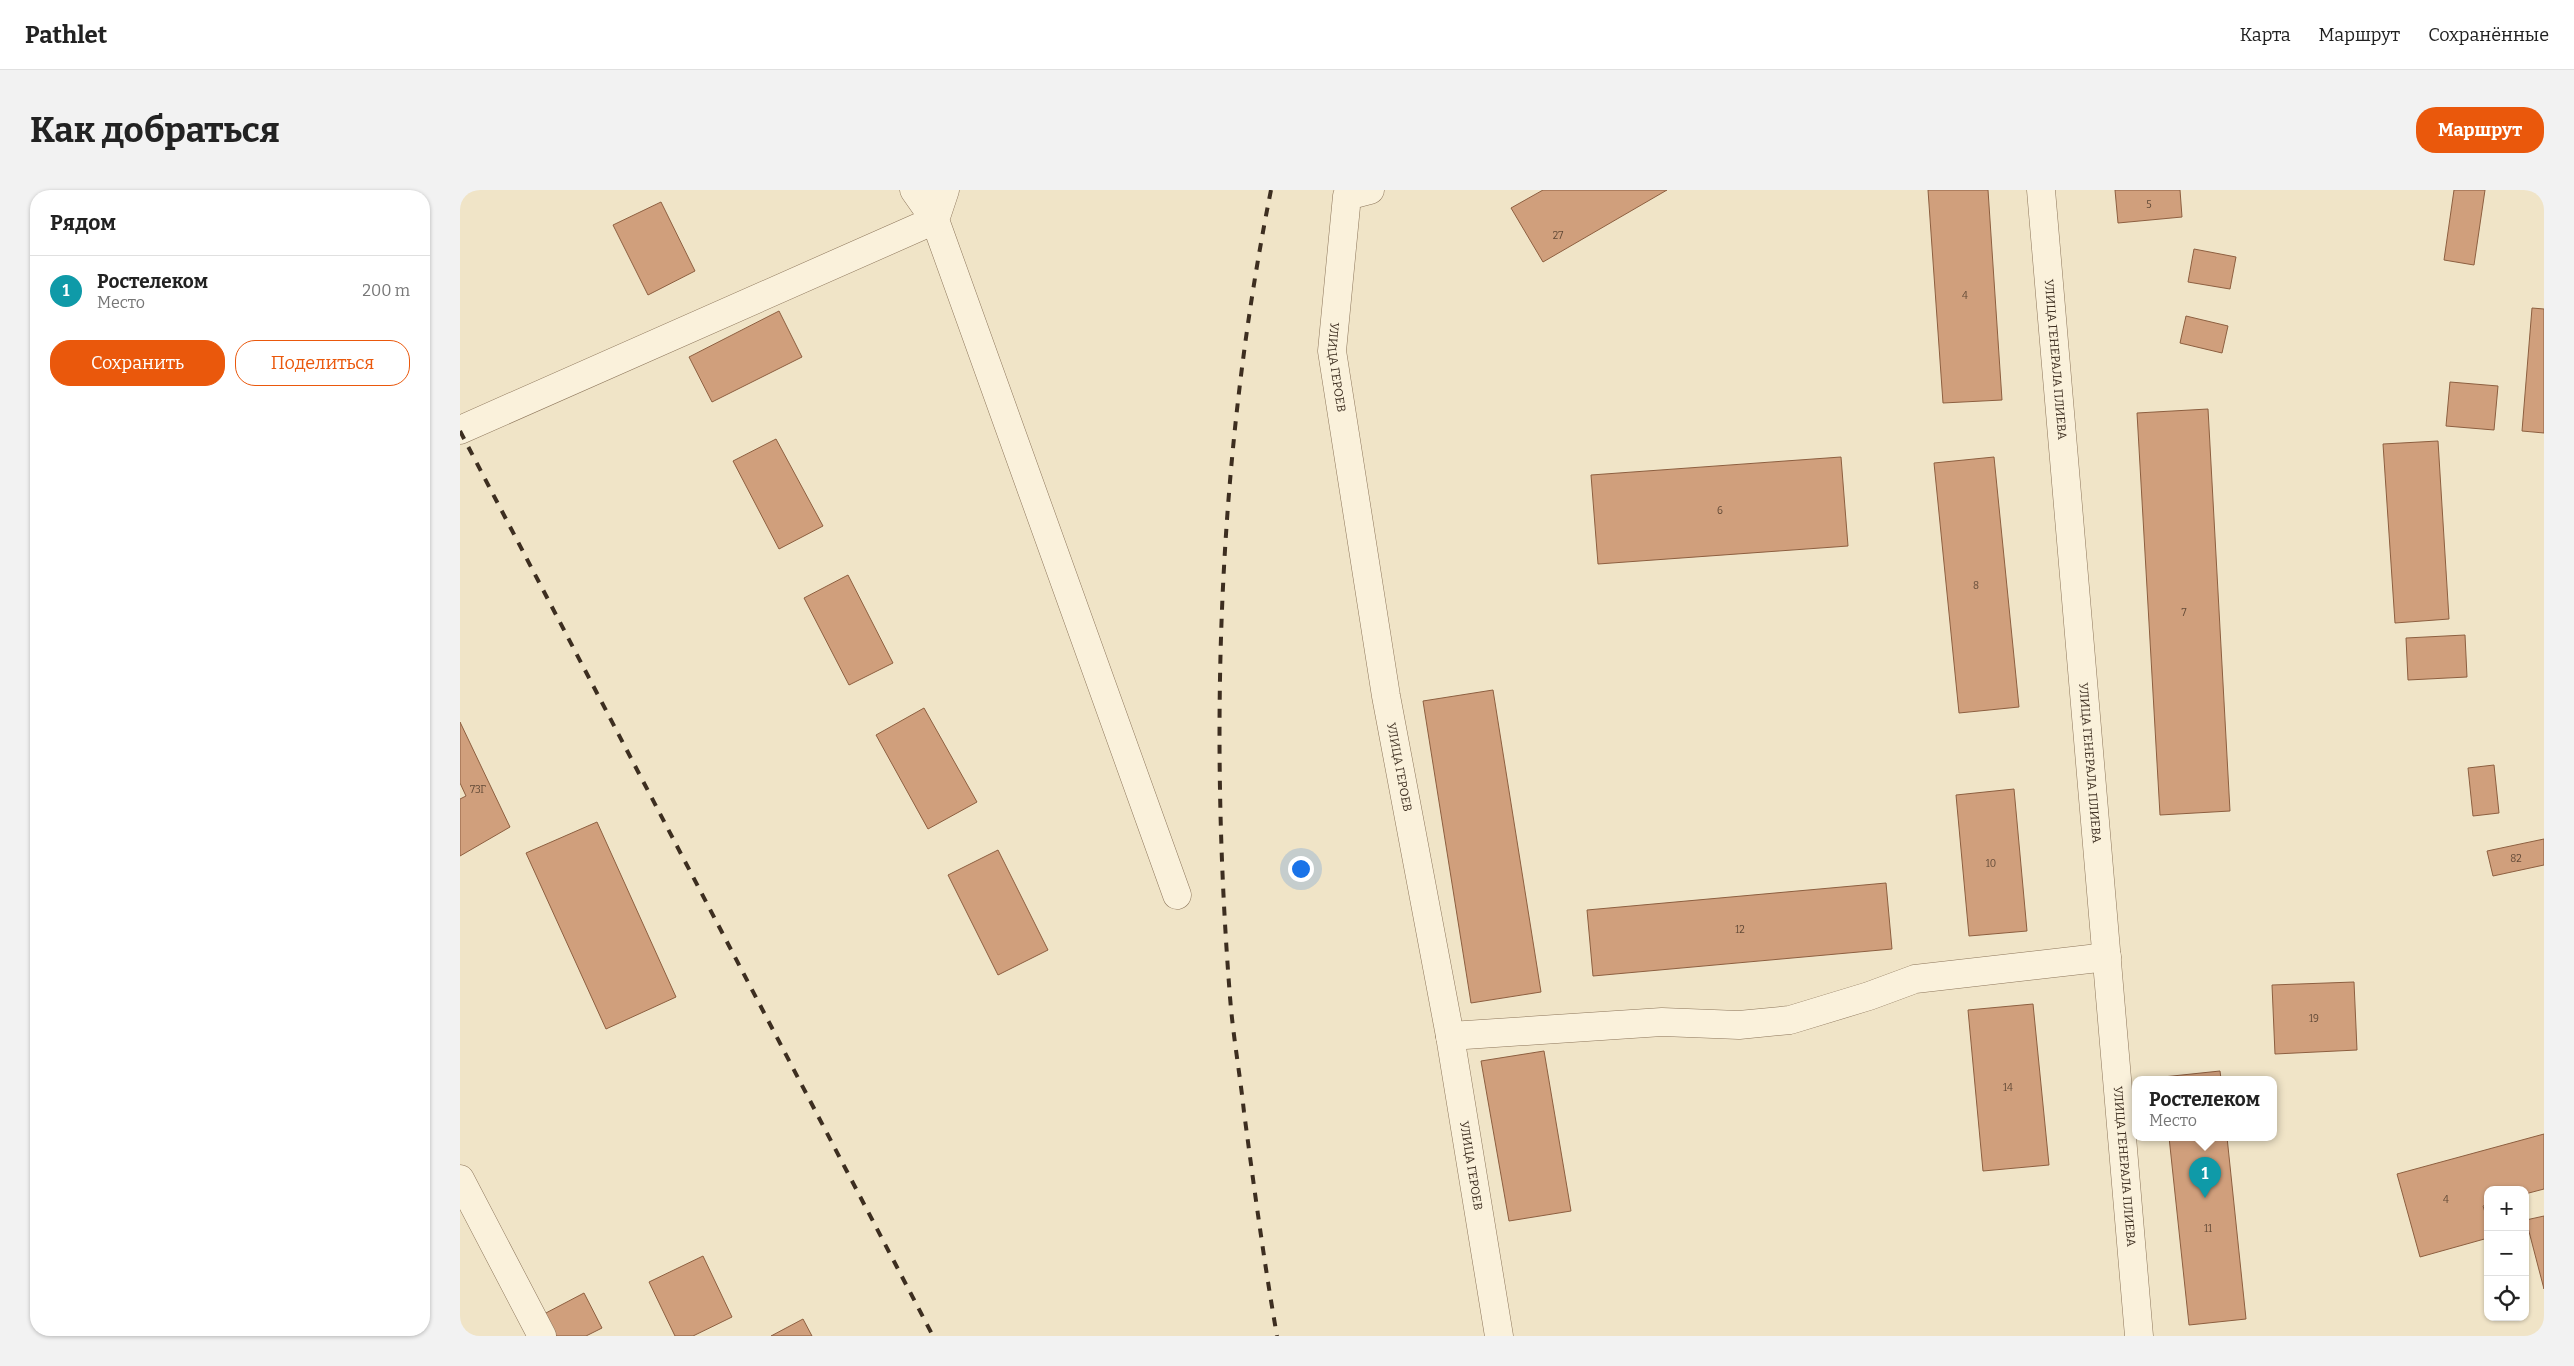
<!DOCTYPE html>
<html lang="ru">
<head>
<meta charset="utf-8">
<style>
  :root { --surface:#fff; --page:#f2f2f2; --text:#222; --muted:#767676; --line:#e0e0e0; --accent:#ea580c }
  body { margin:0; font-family:Bitter,serif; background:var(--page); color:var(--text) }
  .controls { position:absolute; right:15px; bottom:15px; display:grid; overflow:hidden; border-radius:10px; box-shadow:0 1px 4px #0004 }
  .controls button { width:45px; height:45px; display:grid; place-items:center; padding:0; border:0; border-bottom:1px solid var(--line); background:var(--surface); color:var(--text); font:25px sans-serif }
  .you { position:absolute; left:840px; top:678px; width:18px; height:18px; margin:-12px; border:4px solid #fff; border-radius:50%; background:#1a73e8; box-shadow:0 0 0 8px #1a73e833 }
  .badge { display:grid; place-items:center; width:32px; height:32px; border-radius:50%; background:var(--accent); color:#fff; font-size:16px; font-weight:700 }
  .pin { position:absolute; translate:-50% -41px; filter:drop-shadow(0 1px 2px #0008) }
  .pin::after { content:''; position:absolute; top:26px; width:18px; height:15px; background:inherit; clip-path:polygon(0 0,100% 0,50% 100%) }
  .popup { position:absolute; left:1672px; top:886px; width:145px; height:65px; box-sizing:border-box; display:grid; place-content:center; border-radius:10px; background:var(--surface); filter:drop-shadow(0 1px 4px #0005); font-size:16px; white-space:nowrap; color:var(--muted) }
  .popup b { font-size:19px; color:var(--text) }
  .popup::after { content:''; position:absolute; left:50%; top:100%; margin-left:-10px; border:10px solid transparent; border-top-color:var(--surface) }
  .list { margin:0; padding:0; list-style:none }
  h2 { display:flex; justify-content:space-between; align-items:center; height:65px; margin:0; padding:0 20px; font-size:21px }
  h2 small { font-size:16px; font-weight:400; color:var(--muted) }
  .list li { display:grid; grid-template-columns:32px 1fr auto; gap:15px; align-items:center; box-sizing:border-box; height:70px; padding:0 20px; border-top:1px solid var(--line) }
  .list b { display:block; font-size:19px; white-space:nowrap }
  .list p { margin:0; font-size:16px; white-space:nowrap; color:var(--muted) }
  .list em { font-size:16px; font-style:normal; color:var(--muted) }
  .actions { display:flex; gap:10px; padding:15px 20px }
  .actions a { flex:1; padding:11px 0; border:1px solid var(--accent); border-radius:20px; text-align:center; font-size:18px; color:var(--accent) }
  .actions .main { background:var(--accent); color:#fff }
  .icon { flex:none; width:28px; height:28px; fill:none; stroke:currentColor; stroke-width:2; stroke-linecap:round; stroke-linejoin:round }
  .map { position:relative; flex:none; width:2084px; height:1146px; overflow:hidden; border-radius:20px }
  header { display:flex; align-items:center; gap:30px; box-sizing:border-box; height:70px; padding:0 25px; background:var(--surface); border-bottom:1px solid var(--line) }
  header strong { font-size:24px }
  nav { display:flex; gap:28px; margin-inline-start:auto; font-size:18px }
  .intro { display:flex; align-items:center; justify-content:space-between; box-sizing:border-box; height:120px; padding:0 30px }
  h1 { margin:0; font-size:35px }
  .button { padding:12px 22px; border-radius:20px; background:var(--accent); color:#fff; font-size:18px; font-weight:700 }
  main { display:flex; gap:30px; padding:0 30px }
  aside { flex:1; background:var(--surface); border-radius:20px; box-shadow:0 1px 4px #0004 }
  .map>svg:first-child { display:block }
  .building { fill:#d09f7c; stroke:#8d5f40 }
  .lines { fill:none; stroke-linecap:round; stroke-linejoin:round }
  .minor-casing { stroke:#8d765b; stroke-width:29 }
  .minor { stroke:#faf1db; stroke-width:28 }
  .rail { stroke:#3d2e20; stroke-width:4; stroke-dasharray:9 9; stroke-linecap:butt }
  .labels { text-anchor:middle; stroke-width:4.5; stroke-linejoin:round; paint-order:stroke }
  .number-label { font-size:10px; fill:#624a37 }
  .street-label { font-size:12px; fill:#3d2e20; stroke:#f7eed7 }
</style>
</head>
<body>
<header>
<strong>Pathlet</strong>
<nav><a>Карта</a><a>Маршрут</a><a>Сохранённые</a></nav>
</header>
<div class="intro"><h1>Как добраться</h1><a class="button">Маршрут</a></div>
<main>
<aside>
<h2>Рядом<small></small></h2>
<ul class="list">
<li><span class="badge" style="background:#0f9aa8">1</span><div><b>Ростелеком</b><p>Место</p></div><em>200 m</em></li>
</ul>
<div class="actions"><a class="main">Сохранить</a><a>Поделиться</a></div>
</aside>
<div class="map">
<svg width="2084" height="1146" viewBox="0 0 2084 1146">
  <rect width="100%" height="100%" fill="#f0e4c7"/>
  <path class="building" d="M1083,0H1207L1083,72L1051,18Z
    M1468,0H1528L1542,210L1483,213Z
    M1655,0H1720L1722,27L1658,33Z
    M1994,0H2025L2014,75L1984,70Z
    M201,12L235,81L188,105L153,35Z
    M1734,59L1776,67L1770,99L1728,92Z
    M2072,118L2084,119V243L2062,241Z
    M319,121L342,167L252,212L229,167Z
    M1726,126L1768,136L1762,163L1720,153Z
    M1990,192L2038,196L2034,240L1986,236Z
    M1748,219L1770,621L1700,625L1677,223Z
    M316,249L363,336L319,359L273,271Z
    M1978,251L1989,429L1935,433L1923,254Z
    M1381,267L1388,356L1138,374L1131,285Z
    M1534,267L1559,517L1499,523L1474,273Z
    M388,385L433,473L389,495L344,408Z
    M2005,445L2007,487L1948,490L1946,448Z
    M1033,500L1081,802L1011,813L963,511Z
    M464,518L517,612L468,639L416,545Z
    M0,532L50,637L0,666V609L6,606L0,593Z
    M2034,575L2039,623L2013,626L2008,578Z
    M1554,599L1567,741L1509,746L1496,605Z
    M137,632L216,807L146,839L66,663Z
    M2084,649V675L2033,686L2027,661Z
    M538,660L588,760L538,785L488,685Z
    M1426,693L1432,759L1133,786L1127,720Z
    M1894,792L1897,860L1815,864L1812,795Z
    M1573,814L1589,975L1523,981L1508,820Z
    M1084,861L1111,1021L1049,1031L1021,871Z
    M1760,881L1761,889H1703V887Z
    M2084,944V999L2065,1004V1000H2028V1014L2023,1016L2028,1032V1048L1960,1067L1937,984Z
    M1709,947H1767L1786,1129L1729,1135Z
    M2084,1026V1099L2066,1030Z
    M243,1066L272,1127L233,1146H215L189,1092Z
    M124,1103L142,1138L126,1146H96L84,1124Z
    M343,1129L352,1146H311Z"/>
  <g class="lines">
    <defs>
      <g id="minor">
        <path d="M485,0L475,30L717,705"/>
        <path id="s1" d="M910,0L887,6L872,161L926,506L990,846L1039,1146"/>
        <path id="s2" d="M1581,0L1679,1146"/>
        <path d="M0,240L475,30L454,0"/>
        <path d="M990,846L1202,832L1279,835L1330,830L1409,806L1455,789L1647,767"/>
        <path d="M0,989L82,1146"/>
      </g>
    </defs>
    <use href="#minor" class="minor-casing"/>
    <use href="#minor" class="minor"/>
    <path class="rail" d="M811,0C758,264 749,539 770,807C773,846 780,884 784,922C794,997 804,1072 817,1146
      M0,241L473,1146"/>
  </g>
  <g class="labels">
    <g class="number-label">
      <text x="1689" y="18">5</text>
      <text x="1098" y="49">27</text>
      <text x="1505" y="109">4</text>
      <text x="1260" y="324">6</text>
      <text x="1516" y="399">8</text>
      <text x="1724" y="426">7</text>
      <text x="18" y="603">73Г</text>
      <text x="2056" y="672">82</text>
      <text x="1531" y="677">10</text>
      <text x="1280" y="743">12</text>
      <text x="1854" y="832">19</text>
      <text x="1548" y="901">14</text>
      <text x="1986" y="1013">4</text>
      <text x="1748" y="1042">11</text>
    </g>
    <g class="street-label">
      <text dy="4" stroke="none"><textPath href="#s2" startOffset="170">УЛИЦА ГЕНЕРАЛА ПЛИЕВА</textPath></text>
      <text dy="4" stroke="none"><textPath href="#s1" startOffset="196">УЛИЦА ГЕРОЕВ</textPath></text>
      <text dy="4" stroke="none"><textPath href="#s2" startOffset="575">УЛИЦА ГЕНЕРАЛА ПЛИЕВА</textPath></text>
      <text dy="4" stroke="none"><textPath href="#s1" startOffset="601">УЛИЦА ГЕРОЕВ</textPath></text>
      <text dy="4" stroke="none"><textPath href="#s1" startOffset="1006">УЛИЦА ГЕРОЕВ</textPath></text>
      <text dy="4" stroke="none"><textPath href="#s2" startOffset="980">УЛИЦА ГЕНЕРАЛА ПЛИЕВА</textPath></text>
    </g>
  </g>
</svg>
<div class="controls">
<button>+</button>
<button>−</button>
<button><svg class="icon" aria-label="locate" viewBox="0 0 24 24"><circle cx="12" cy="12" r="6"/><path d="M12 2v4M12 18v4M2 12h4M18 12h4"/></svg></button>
</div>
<div class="you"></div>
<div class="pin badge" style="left:1745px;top:1008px;background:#0f9aa8">1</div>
<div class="popup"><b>Ростелеком</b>Место</div>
</div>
</main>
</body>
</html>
